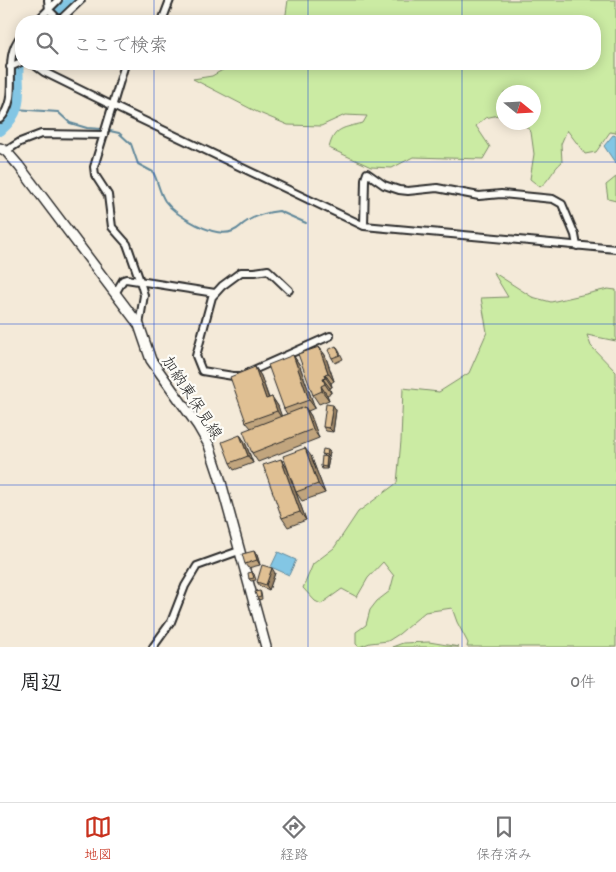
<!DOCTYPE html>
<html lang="ja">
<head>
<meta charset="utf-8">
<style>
  :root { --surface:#fff; --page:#f2f2f2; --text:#202124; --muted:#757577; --line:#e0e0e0; --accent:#c8321e }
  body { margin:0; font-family:Itim,"Klee One",sans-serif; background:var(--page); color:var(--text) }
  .compass { position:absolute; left:496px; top:85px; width:45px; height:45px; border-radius:50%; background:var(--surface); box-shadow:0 2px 12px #0003; rotate:108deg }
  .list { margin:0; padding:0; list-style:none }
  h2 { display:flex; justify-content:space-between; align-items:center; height:65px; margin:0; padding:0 20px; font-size:21px }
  h2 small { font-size:16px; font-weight:400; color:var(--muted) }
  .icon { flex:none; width:28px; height:28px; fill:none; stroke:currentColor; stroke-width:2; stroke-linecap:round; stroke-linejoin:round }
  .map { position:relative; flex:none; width:616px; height:647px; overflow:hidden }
  .search { position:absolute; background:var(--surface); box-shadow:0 2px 12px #0003; left:15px; right:15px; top:15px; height:55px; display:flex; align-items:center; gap:12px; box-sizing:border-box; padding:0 18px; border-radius:20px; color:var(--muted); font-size:19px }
  .sheet { height:155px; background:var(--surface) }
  nav { display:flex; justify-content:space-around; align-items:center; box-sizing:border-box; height:70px; border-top:1px solid var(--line); background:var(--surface); font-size:14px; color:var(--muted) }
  nav a { display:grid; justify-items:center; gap:2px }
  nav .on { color:var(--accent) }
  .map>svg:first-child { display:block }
  .green { fill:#cbeba3; stroke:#7b8b67 }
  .water { fill:#83c6e4; stroke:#60889a }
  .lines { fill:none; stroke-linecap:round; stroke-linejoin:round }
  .stream { stroke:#60889a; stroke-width:2 }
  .river { stroke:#83c6e4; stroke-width:12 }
  .minor-casing { stroke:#2b2b2b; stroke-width:10 }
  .secondary-casing { stroke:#2b2b2b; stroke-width:12 }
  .minor { stroke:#fdfcf7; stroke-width:6 }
  .secondary { stroke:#fdfcf7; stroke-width:9 }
  .wall { fill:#c1a57e; stroke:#2b2b2b }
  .shaded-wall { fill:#9d8667; stroke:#2b2b2b }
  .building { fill:#e0c093; stroke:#2b2b2b }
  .grid { fill:none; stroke:#1d4ed8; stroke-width:1; stroke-opacity:0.55 }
  .labels { text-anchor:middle; stroke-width:4.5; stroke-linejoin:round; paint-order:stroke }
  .street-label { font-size:16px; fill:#2b2b2b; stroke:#fdfcf7 }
</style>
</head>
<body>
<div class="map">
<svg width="616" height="647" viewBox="0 0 616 647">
  <rect width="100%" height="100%" fill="#f4ead9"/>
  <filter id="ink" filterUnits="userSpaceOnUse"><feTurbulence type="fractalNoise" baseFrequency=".02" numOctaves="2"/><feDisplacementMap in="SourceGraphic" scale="10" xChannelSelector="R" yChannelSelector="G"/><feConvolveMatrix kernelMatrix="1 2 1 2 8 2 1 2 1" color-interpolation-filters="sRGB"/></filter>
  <g filter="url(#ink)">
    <path class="green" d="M288,0H616V133L610,132L596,152L585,154L567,130L561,144L562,162C553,169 550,180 540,187L530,179L534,154L531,132L523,123L534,122V92H504L503,114L485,118L476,126L490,147L483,159L413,157L392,168L371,167L329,148C334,127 344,128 363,123L367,116L345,115L321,126L288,125L257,112L193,79L212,76L226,68L227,64H595V21H281L286,14Z
      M616,177V201L608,199L606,185Z
      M493,272L532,297L551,302L608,289L616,290V341L587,335L591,346L616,372V647H467L468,643L457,622L452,608L425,612L399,634L388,641L370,643L359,647L356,644V632L366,625L370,610L377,601L390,591L394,576L383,562L368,578L357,597L342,589L321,604L315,601L303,588L313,564L334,548L358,512L397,483L401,441L403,388L439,392L469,373L487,332L481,298L508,297Z
      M429,642L459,647H392L403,643Z"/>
    <path class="water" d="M613,135L616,136V164L604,146Z
      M278,552L296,560L289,575L271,567Z"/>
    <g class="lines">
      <path class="stream" d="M15,109L58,112L70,123L87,128L101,129L119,133L131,144L138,164L153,172C158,181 159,192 165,201C176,216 215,239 233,231C239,229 241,225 246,222C254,216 269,212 279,211L306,223"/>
      <path class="river" d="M49,21L72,0
        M0,130C31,104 10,80 21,51"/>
      <defs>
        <path id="minor" d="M48,0L49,10L57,18L56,21
          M37,21L58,0
          M59,21L81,0
          M162,21L170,0
          M33,64L44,72L113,106L364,226L616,249
          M125,64L94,167L95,175L108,195L112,227L127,244L140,281L144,295L139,325
          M10,67L21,62
          M0,119C22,96 0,60 21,36
          M6,151L20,142L41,134L104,135
          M364,226L365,179L367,173L384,185L399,190L408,191L437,188L479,196L501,194L553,199L562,204L575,235L577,246
          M116,292L123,280L126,279L215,293
          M249,372L330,336
          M240,376H233L202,371L196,356L212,297L222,286L241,272H255L268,270L289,290
          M153,647L171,622L185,586L197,566L239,551"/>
        <path id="secondary" d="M0,148L6,151L19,166L139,325L151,360L198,426L209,445L219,475L266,647"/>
      </defs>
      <use href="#minor" class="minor-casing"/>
      <use href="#secondary" class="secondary-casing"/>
      <use href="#minor" class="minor"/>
      <use href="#secondary" class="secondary"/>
    </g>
    <path class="wall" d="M336,346L339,351L343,359L335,363L332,358Z
      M319,347L325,355L334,381L331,383L332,387L330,388L331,393L327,395L329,400L319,404L313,395Z
      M293,355L299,364L315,408L308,411L311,416L319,438L258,462L252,453L251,428L246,422L255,367L261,376L269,398L272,397L278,406L281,416L287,414L284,409Z
      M336,410L333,432L326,431L323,427Z
      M240,435L245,442L253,463L234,470L230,463Z
      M330,452L329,457H327L329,459L327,469H322L321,466L324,456L322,454Z
      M311,456L325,493L302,501L296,492Z
      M281,459L287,468L306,520L288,527L282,518Z
      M257,555L260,565L248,568L245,564Z
      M252,572L254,574L256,580L251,581L249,579Z
      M275,573L269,590L260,586L257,582Z
      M260,591L261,593L262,599L258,600L257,598Z"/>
    <path class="shaded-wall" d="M319,347L325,355L334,381L328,373Z
      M293,355L299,364L315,408L309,400Z
      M255,367L261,376L272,408L266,399Z
      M325,374L331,383L332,387L326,378Z
      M323,379L330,388L331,393L325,384Z
      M321,386L327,395L329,400L322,391Z
      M272,397L278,406L283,420L277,411Z
      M333,405L336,410L333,432L329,428Z
      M305,407L311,416L319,438L313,429Z
      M240,435L245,442L253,463L248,456Z
      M305,448L311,456L325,493L318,484Z
      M328,450L330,452L329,457L327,455Z
      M327,457L329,459L327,469L326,467Z
      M281,459L287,468L306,520L300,512Z
      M254,551L257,555L260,565L257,560Z
      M272,568L275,573L269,590L266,585Z"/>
    <path class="building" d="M336,346L340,355L332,358L328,350Z
      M319,347L328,373L325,374L326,378L323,379L325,384L321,386L322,391L313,395L298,354Z
      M293,355L309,400L284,409L268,365Z
      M255,367L266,399L272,397L277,411L246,422L230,377Z
      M326,404L333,405L329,428L323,427Z
      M305,407L313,429L252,453L243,431Z
      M240,435L248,456L230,463L222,442Z
      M305,448L318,484L296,492L283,456Z
      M323,449L328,450L327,455L322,454Z
      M322,456L327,457L326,467L321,466Z
      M281,459L300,512L282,518L263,465Z
      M254,551L257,560L245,564L242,554Z
      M262,565L272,568L266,585L257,582Z
      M252,572L254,578L249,579L248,573Z
      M260,591L261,597L257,598L255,592Z"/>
  </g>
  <path class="grid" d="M154,0V21M308,0V21M462,0V21M154,64V647M308,64V647M462,64V647M0,162H616M0,324H616M0,485H616"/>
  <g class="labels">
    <g class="street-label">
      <text transform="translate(193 397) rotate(57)" y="6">加納東保見線</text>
    </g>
  </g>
</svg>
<svg class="compass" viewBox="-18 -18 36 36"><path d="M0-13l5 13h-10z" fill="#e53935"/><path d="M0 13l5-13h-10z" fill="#757577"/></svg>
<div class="search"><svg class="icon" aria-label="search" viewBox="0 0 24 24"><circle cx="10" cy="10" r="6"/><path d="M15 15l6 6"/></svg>ここで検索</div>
</div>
<section class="sheet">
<h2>周辺<small>0件</small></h2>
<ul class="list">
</ul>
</section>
<nav>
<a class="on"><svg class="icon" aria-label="map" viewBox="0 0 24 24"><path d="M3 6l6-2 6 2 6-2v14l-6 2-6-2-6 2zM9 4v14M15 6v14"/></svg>地図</a>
<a><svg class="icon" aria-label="directions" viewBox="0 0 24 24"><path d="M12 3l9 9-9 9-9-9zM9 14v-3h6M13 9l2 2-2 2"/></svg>経路</a>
<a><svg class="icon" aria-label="saved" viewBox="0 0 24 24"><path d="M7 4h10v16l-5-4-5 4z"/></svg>保存済み</a>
</nav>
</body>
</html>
